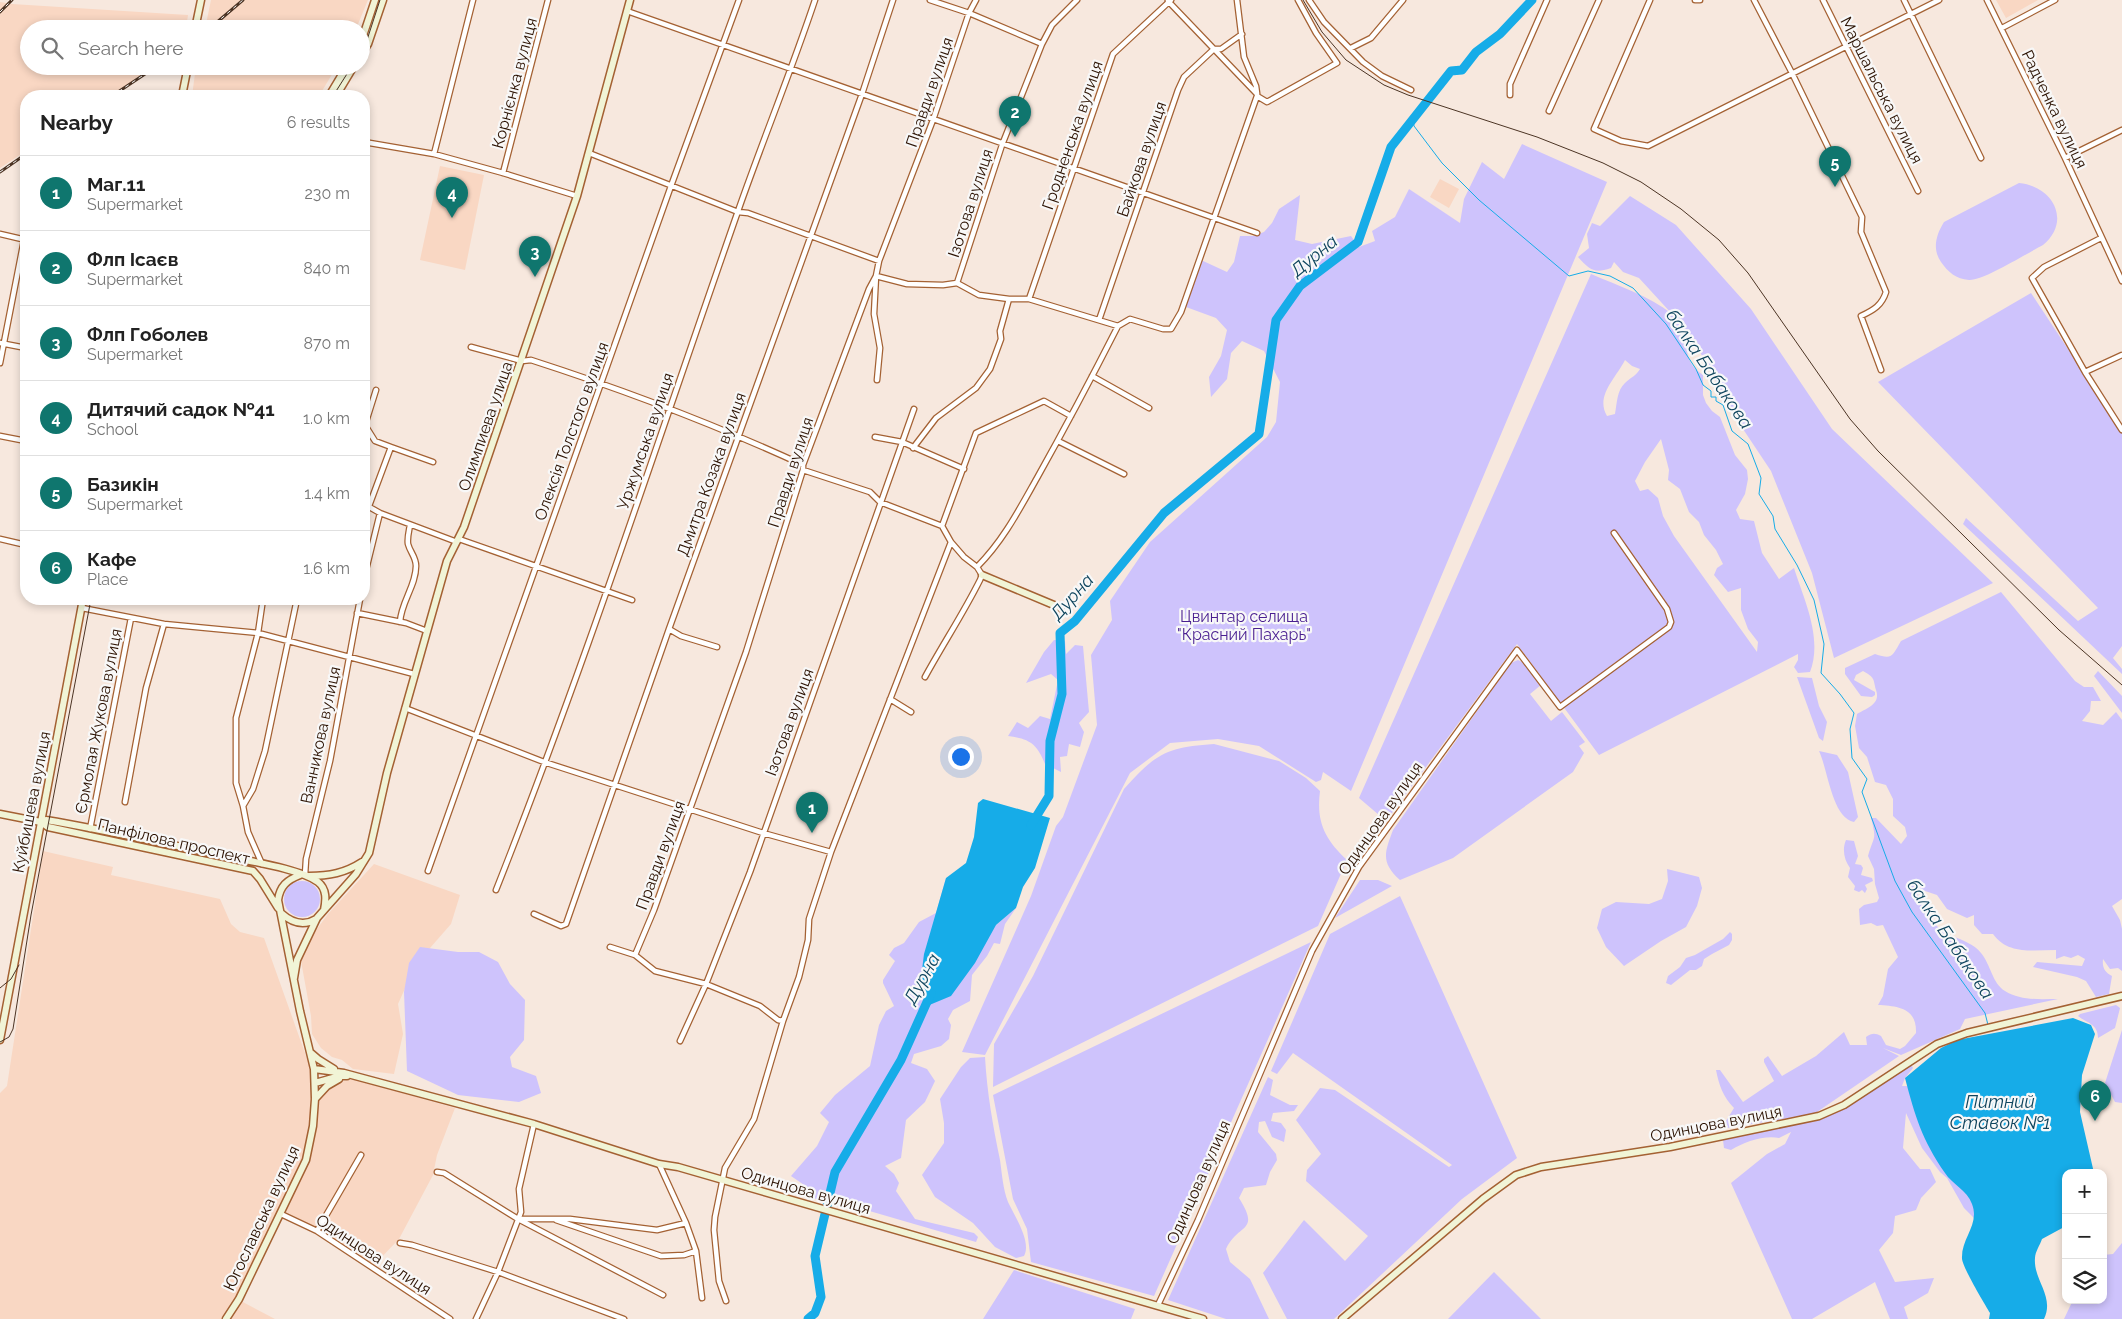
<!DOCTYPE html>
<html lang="en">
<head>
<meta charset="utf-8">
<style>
  :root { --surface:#fff; --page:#f2f2f2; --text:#222; --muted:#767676; --line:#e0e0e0; --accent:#0f766e }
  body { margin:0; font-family:Raleway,sans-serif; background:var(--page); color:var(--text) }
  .controls { position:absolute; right:15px; bottom:15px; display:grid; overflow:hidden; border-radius:10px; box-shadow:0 2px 8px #0003 }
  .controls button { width:45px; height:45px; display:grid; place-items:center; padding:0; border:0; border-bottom:1px solid var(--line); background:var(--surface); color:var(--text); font:25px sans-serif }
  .you { position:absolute; left:960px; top:756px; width:18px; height:18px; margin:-12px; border:4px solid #fff; border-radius:50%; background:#1a73e8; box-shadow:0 0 0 8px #1a73e833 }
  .badge { display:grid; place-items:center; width:32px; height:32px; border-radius:50%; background:var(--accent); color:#fff; font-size:16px; font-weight:700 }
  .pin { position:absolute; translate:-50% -41px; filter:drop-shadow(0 1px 2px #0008) }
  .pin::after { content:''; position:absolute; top:26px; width:18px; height:15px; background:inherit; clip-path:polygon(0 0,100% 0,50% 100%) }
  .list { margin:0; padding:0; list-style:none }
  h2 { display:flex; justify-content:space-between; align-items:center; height:65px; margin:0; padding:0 20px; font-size:21px }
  h2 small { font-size:16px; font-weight:400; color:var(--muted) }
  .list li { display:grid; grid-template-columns:32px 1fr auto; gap:15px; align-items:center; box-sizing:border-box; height:75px; padding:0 20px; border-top:1px solid var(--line) }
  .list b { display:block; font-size:19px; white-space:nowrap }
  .list p { margin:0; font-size:16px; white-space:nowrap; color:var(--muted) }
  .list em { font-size:16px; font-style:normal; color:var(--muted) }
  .icon { flex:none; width:28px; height:28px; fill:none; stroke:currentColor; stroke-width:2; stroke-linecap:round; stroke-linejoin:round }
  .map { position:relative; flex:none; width:2122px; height:1319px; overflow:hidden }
  .search { position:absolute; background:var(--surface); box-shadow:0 2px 8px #0003; left:20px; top:20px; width:350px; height:55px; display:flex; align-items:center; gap:12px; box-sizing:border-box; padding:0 18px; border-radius:28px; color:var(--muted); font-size:19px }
  .panel { position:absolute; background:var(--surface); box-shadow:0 2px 8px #0003; left:20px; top:90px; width:350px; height:515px; border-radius:20px }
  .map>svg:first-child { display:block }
  .built { fill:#f9d7c3 }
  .green { fill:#cec3fc; fill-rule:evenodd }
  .water { fill:#16ace8 }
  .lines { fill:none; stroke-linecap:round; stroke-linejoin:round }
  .stream { stroke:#16ace8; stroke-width:1 }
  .river { stroke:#16ace8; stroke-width:9 }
  .street-casing { stroke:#a46133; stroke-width:7 }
  .secondary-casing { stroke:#a46133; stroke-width:9 }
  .street { stroke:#fff; stroke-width:4.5 }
  .secondary { stroke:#f1f4d6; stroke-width:6 }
  .tram { stroke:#4c3424; stroke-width:1 }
  .rail-casing { stroke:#4c3424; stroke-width:3 }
  .rail { stroke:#f8f8f8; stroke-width:1; stroke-dasharray:4; stroke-linecap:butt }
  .labels { text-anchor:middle; stroke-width:4.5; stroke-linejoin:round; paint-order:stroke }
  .street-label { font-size:16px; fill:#2b1100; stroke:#f8f8f8 }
  .park-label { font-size:16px; fill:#491e90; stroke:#f8f8f8 }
  .water-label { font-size:18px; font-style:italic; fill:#0f455e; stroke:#f8f8f8 }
</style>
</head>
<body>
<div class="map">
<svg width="2122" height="1319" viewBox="0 0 2122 1319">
  <rect width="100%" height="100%" fill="#f7e8de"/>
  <path class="built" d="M211,0H368L356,29H205Z
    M1996,0H2038L2006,18Z
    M0,2L12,4L188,15L186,29H29V66H160L113,96H26V151L0,168Z
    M196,66H337L319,96H192Z
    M440,166L484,175L465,270L420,260Z
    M1440,179L1459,189L1449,208L1430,197Z
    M43,851L113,867L111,875L220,899L231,924L240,932L264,938L311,1070L312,1102L310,1126L303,1159L237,1298L223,1319H0V1093L7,1086Z
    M374,864L460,895L451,924L416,964L398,1004L403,1034L394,1074L353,1069L342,1060L332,1057L321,1048L312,1034L311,1016L301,961L314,933L328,914Z
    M353,1079L455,1108L437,1155L433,1175L399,1239L374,1265L320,1230L285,1212L308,1161L313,1142L318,1102L320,1095L338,1082Z
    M241,1301L275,1319H229Z"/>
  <path class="green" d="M1522,144L1607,182L1351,791L1323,772L1321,780L1316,782L1259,746L1218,739L1170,743L1130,773L985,1055L962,1052L1031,896L1056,826L1063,817L1097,725L1091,655L1112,620L1110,601L1150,542L1267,437L1276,422L1280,382L1264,351L1242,341L1231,353L1227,379L1211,397L1209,377L1221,356L1227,330L1216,318L1186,307L1201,260L1227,272L1234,262L1240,236H1253L1264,232L1272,223L1279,209L1300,195L1295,240L1312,244L1351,236L1359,247L1375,241L1372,231L1395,217L1409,189L1460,223L1464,199L1482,162L1504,179Z
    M2019,183C2053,186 2072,221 2043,245C2029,252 1983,281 1969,280C1956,279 1948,272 1941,262C1932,249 1936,235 1944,222Z
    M1630,196L1676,225L1751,309L1832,429L1993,583L1834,658L1812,573L1771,471L1739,423L1690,334L1678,322L1688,341C1685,356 1690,366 1703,375V395L1706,403L1712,411L1720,417L1735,455L1747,470L1748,479L1745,494L1736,510L1740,519L1754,521L1762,553L1779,579L1794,568C1804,600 1823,638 1810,672L1798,673L1794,667L1798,660V654L1599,755L1517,644L1386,821L1359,798L1591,274C1619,286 1649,296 1672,314L1639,278L1623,272L1614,262L1611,268C1594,274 1590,270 1578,257L1589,248L1587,234L1592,223L1600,226ZM1625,360L1632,366L1640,369C1636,376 1631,377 1625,383C1617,390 1617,403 1615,414L1607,416C1595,396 1616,378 1625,360ZM1661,439L1669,470L1668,480L1680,489L1689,512L1699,522L1704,535L1716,550L1723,564L1717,568L1714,575L1728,592L1741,588V610L1748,629L1758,642L1757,652L1674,536L1663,516L1658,498L1648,489L1640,491L1635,481L1645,462Z
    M2031,293L2122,431V646L2113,658L2122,669V674L1963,524L1966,518L2078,621L2098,608L1878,382Z
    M2001,592L2075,681L2084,687H2093L2101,701H2091L2090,711L2082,721L2103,725L2116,712L2122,720V899L2112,906L2120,920L2122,929V971L2118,968L2110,969L2103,959C2102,968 2105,972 2112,976L2109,994L2096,997L2086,981L2077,977L2033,967L2037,962L2082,966L2085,959L2078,955L2071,958L2064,956L2056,959V950C2033,950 2008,955 1993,934H1982L1974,925V915L1967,918L1947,909L1937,895L1916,888C1921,908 1933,928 1952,936C1962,940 1974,944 1981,953C1991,965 1992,983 2005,991C2021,1001 2041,999 2058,999L1965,1019L1960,1029L1901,1055L1883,1048L1899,1056L1814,1114L1721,1129L1734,1108C1723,1097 1719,1085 1716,1070H1720L1743,1102L1774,1081L1764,1062V1059L1768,1056L1782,1076L1816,1056L1844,1032L1850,1045H1867L1866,1037C1872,1033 1875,1033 1881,1036L1886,1045L1900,1049L1905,1046L1916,1033C1917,1008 1898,1006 1878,1005L1883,996L1888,969L1898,957L1883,925L1877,926L1871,923L1860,925L1859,909L1864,905L1877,902L1879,898L1875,884L1874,869L1868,856C1874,835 1877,841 1871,818H1876L1901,844L1907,836L1905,827L1893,816V799L1886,785L1875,782L1867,757L1859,748L1855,726L1857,714C1867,708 1881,704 1876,690C1873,678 1875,678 1863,671L1856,675L1854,680L1875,692V695L1872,697L1861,696L1845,674V668L1875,654C1893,660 1892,656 1901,641Z
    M1054,640L1065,641L1066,654L1075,645L1083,646L1089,712L1079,723L1084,732L1080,747L1069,744L1067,756L1060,757L1061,772L1045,764C1037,744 1030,739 1008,736L1017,722L1028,728L1040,716L1050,719L1058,680L1051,674L1026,683L1044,652Z
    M1518,660L1524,663L1541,685L1530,694L1551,721L1562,712L1585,742L1579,746L1584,753L1573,772L1453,858L1400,880C1380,862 1385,852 1393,830L1511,663Z
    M2098,671L2122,696V713L2094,676Z
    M1797,677L1812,678L1819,706L1827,722L1823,741L1819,738Z
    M1214,744L1279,761L1306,778L1320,791C1316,822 1325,839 1347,860L1318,926L993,1087L994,1044L1033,976L1124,789C1155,754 1167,747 1214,744Z
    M1819,751L1837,755L1848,772L1858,817L1854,822C1832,818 1828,770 1819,751Z
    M1846,840L1854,841L1858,856L1855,864L1861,865L1863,868L1861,875L1872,878L1873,881L1865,885L1867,889L1865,893L1862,890L1859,892L1854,890L1855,886L1848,877L1850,868C1844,860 1842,849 1846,840Z
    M1667,869L1699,877L1702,888L1697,906L1686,927L1661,941L1624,966L1606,947L1597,928L1602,909L1616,902L1649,904L1662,899L1668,881Z
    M946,878L996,925L1016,908L1005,924L1000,944L994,943L987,956L972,975L970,1001L953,1010L948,1019L951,1025L949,1039L941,1046L914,1054L911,1063L927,1069L935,1081L925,1102L906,1120L901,1158L885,1166L894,1174L899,1183L896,1191L915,1219L974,1233L978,1237L976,1242L866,1210L835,1205L807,1196L813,1191L791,1176L817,1146L829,1122L820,1113L835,1095L870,1066L879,1025L886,1011L894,1006L883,983V980L895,961L889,955L894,948L904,943L919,922L936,913Z
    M1360,880H1378L1392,886L1335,918Z
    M284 899a18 18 0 1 1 36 0a18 18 0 1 1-36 0Z
    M1400,896L1517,1158L1462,1199L1334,1319H1287L1263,1273L1304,1220L1345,1261L1368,1236L1306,1181L1307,1170L1321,1154L1296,1120L1320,1088L1335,1090L1449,1167L1452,1165L1293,1053L1277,1074L1271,1071L1330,934Z
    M1730,932L1732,934V940L1729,945L1712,954L1704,959L1702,966L1696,970H1690L1671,985L1666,983L1668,976L1680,967L1686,958L1695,955L1723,939Z
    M1311,942L1154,1296L1031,1262L1027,1229L1013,1199L993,1095Z
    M420,947L458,952H479L498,962L510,984L525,1000L524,1040L510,1057L512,1067L536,1076L541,1093L519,1102L458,1095L407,1071L404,992L409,963Z
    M2116,1005L2120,1008L2115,1028L2098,1038C2098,1024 2087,1023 2078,1016L2080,1014Z
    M2122,1030V1103L2115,1102L2105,1083Z
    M985,1057C987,1093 993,1126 1000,1160C1002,1174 1003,1189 1008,1202C1014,1215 1032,1242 1024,1256L1016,1258L995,1247L973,1223L935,1197L922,1175L944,1143V1123L940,1099L961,1067L970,1058Z
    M1910,1063L1913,1068L1905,1078L1902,1086H1907L1973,1170L1975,1219L1964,1208L1947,1178L1940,1172L1922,1148L1906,1113L1903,1148L1920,1169H1930L1936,1182L1921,1198L1916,1210L1895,1216L1893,1233L1879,1250L1895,1282L1934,1278L1928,1293L1904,1307L1908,1319H1890L1875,1282L1812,1319H1792L1731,1183L1767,1154L1785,1144L1791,1132L1779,1138C1764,1135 1744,1142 1731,1150L1724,1148L1723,1140L1732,1136L1816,1121L1887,1079Z
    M1268,1077L1273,1080L1270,1095L1290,1105H1298L1294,1111L1273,1113L1271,1121L1281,1123L1286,1130L1284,1142L1272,1137L1265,1121L1259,1122L1258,1132L1276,1154L1277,1160L1270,1172L1266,1185L1244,1188L1239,1198C1261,1233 1238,1223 1226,1249L1230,1262L1250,1279L1269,1319H1226L1168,1300Z
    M2122,1243V1319H2064L2073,1300H2103V1255L2113,1254Z
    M1014,1270L1135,1309L1131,1319H983Z
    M1494,1272L1541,1319H1448Z"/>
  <path class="water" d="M983,799L1050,818L1035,868L1023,887L1016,908L996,925L975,963L951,996L927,1006L920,986L924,954L946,878L966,863L974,837L978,803Z
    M2073,1018L2091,1025L2095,1034L2082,1075L2080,1112L2094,1173H2066V1226L2042,1239C2040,1245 2035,1252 2035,1258C2033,1280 2055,1296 2044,1319H1989L1990,1313C1984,1303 1963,1268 1962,1259C1961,1238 1980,1225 1972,1204C1967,1190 1952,1184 1945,1173C1922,1140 1915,1116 1905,1078L1941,1048L1957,1040Z"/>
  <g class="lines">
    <path class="stream" d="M1413,119L1414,126L1442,163L1479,200L1569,276L1588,271L1610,276L1633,288L1666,324L1696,369L1703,385L1711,391V397H1716V401L1723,405L1732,431L1748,444L1761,478L1759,494L1773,516L1775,529L1797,565L1814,600L1824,644L1821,673L1840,694L1854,713L1850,729L1852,758L1867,779L1862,792L1895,881L1912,912L1985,1013L1988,1025"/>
    <path class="river" d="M1031,825L1049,796L1050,741L1062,694L1060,633L1075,621L1164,513L1259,434L1276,320L1300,286L1358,242L1391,147L1451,71L1462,70L1476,52L1500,34L1532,0
      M808,1319L815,1313L821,1297L815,1256L835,1172L901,1060L931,993"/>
    <defs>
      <path id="street" d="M930,0L969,13L1042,44
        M1237,0L1244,57L1256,86L1257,93
        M1309,0L1324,22L1363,62L1382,76L1411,90
        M1650,0L1594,129L1621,141L1648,146L1939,0
        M1695,0H1700
        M1754,0L1792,73L1862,217L1861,232L1886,292C1882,305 1874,310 1861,316L1881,370
        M1823,0L1918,191
        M1904,0L1981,158
        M1987,0L2065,158L2122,281
        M1168,1L1257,94
        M627,11L1257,233
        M2002,28L2055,0
        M1351,48L1371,38L1403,0
        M1510,95V84L1547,0
        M1549,111L1599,0
        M364,142L434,154L503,173L577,196
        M589,153L738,212L748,213L879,261
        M434,154L473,0
        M2065,158L2122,130
        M503,173L548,0
        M0,234L26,240
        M2101,238L2044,267L2032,278L2085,372L2122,430
        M957,283L1002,145L1042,44L1052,25L1077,0
        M1029,299L1113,54L1171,0
        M1099,320L1178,90L1184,77L1214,49H1221L1242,34
        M0,343L26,348
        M471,347L522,361L531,360C624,390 714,424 803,465
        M0,363L24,240
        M2085,372L2122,355
        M1092,376L1149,408
        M877,380L880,348L874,314L876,276L907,284L943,285L957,283L979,295L1009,299H1029L1118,326L1130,319L1163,329H1171L1181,312L1257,96L1267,102L1337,63L1316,33L1298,0
        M0,436L26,441
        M875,437L902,442L964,469
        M1058,441L1124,474
        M391,447L433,462
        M913,448L936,418L976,388L990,369L1001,339L1000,331L1009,299
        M803,470L870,492L880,502L942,526L951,542L964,557L977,567
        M364,504L380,513L457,542
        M369,506L391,447L375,441L365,425L376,390
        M942,526L976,433L1044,401L1071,416
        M0,539L26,545
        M459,539L632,600
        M364,578L380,513
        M82,608L164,624L258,633L414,674
        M357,613L406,623L427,631
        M400,622C401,602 416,586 416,566C416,557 410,552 408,544C407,538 409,531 410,525
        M669,629L681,636L717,647
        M925,677C943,644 963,614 980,580L982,575L977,567C1003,541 1019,510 1037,478C1065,428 1092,377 1118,326
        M890,699L911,712
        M405,708L544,762L763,833L831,852
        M125,802L146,688L164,624
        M243,806L236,783V718L258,633L263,599
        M90,829L131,618
        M262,864L248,832L243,806L253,789L265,751L297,599
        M428,871L671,186L739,0
        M305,875L306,859L330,761L360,599
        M496,890C584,668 658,440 737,214C762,142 791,72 815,0
        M534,914L561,926L566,924L669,629L862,94L893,0
        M610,947L635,955L655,971L706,984L760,1006L778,1020L783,1021
        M635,955L654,910L746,652L803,470V465L869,289L876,276L879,261L933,120L969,13L976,0
        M680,1041L706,984L750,872L914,409
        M659,1164L686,1223L696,1251L702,1298
        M437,1172L444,1173L518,1219L663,1295
        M281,1214L317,1231L450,1319
        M519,1219H570L657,1230L686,1223
        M556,1220L661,1256L684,1255L696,1251
        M317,1231L361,1155
        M400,1243L412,1245L498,1272L624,1319
        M726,1301L719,1281L714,1230L715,1217L725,1168L754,1119L783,1021L799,977L808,940L809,919L831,852L951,542
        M1158,1305L1198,1220L1312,951L1359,867L1517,650L1560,707L1669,627L1671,622L1667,609L1614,533
        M476,1319L498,1272L521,1212L519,1189L534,1124"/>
      <path id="secondary" d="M195,29L201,0
        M361,42L375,0
        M361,55L368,44L383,0
        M182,96L188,66
        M329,96L347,66
        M336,96L354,66
        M982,575L1061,608
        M0,814L41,822
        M41,822L46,820C106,830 166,844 226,856C248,861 301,869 318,882C327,889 326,900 324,910
        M41,822L48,827L253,871L260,879L278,908
        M309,876C329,876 345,873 362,862
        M281,913C291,922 303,927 316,919
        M294,978L297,960L317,918L356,874L369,853L387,773L447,561L464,527L577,196L630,0
        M0,1040L83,599
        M311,1053L318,1059L334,1069
        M314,1069L344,1073L534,1124L659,1164L678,1167L1203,1319
        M315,1083L340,1076H347
        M315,1099L327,1086L339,1079
        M226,1319L239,1299L306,1160L313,1126L315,1099L314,1069L300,1011L278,900C280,886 287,880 300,875
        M1342,1319L1483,1199L1516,1175L1541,1167L1670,1147L1819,1116L1844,1105L1937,1044L1967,1033L2122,996"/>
    </defs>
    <use href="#street" class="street-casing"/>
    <use href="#secondary" class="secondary-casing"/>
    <use href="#street" class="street"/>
    <use href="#secondary" class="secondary"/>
    <path class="tram" d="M1303,0L1322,32L1346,60L1384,85L1408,95L1537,137L1603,163L1641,182L1681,209L1719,240L1748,273L1850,419L1878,451L2059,630L2122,685
      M361,51L366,43L380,0
      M333,96L352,66
      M0,988L11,979L19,965
      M0,1042L9,1037L13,1029L31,915L91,599"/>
    <defs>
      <path id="rail" d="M0,12L12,0
        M209,29L243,0
        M112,96L157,66
        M0,172L26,154"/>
    </defs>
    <use href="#rail" class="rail-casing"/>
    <use href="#rail" class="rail"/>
  </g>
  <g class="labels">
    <g class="street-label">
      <text transform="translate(514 83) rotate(-75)" y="6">Корнієнка вулиця</text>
      <text transform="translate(1882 90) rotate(63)" y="6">Маршальська вулиця</text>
      <text transform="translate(929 92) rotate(-71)" y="6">Правди вулиця</text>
      <text transform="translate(2055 109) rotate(64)" y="6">Радченка вулиця</text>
      <text transform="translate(1072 135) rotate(-71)" y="6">Гродненська вулиця</text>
      <text transform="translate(1141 159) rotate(-71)" y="6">Байкова вулиця</text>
      <text transform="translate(970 203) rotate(-72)" y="6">Ізотова вулиця</text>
      <text transform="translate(485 426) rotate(-71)" y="6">Олимпиева улица</text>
      <text transform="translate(571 431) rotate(-70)" y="6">Олексія Толстого вулиця</text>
      <text transform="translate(645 441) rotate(-71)" y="6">Уржумська вулиця</text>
      <text transform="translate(790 472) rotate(-72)" y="6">Правди вулиця</text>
      <text transform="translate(711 474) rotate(-70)" y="6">Дмитра Козака вулиця</text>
      <text transform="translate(98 721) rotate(-79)" y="6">Єрмолая Жукова вулиця</text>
      <text transform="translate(789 722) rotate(-70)" y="6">Ізотова вулиця</text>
      <text transform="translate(320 735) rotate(-78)" y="6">Ванникова вулиця</text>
      <text transform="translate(31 802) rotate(-79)" y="6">Куйбишева вулиця</text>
      <text transform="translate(1380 818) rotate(-55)" y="6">Одинцова вулиця</text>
      <text transform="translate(174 841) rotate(13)" y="6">Панфілова проспект</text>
      <text transform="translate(660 855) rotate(-70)" y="6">Правди вулиця</text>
      <text transform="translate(1716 1123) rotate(-11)" y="6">Одинцова вулиця</text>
      <text transform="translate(1198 1182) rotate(-66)" y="6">Одинцова вулиця</text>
      <text transform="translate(806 1190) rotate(16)" y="6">Одинцова вулиця</text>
      <text transform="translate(261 1218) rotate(-65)" y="6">Югославська вулиця</text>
      <text transform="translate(374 1254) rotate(33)" y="6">Одинцова вулиця</text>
    </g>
    <g class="park-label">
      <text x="1244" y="622">Цвинтар селища<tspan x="1244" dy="18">"Красний Пахарь"</tspan></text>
    </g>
    <g class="water-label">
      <text transform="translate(1314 256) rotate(-39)" y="6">Дурна</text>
      <text transform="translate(1709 369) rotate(56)" y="6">балка Бабакова</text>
      <text transform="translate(1072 597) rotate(-48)" y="6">Дурна</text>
      <text transform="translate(1950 939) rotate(56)" y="6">балка Бабакова</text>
      <text transform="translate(922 979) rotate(-61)" y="6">Дурна</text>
      <text x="2000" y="1108">Питний<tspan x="2000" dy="21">Ставок №1</tspan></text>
    </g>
  </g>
</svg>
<div class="controls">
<button>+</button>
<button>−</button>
<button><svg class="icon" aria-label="layers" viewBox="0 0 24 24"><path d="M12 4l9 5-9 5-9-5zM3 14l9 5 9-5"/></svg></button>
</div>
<div class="you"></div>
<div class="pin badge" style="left:812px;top:833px">1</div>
<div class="pin badge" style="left:1015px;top:137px">2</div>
<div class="pin badge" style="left:535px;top:277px">3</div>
<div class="pin badge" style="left:452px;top:218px">4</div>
<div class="pin badge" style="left:1835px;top:187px">5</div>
<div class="pin badge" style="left:2095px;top:1121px">6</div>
<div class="search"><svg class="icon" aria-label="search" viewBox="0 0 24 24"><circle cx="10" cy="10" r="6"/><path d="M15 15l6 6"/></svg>Search here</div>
<section class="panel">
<h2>Nearby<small>6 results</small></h2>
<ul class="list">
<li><span class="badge">1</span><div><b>Маг.11</b><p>Supermarket</p></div><em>230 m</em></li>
<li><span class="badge">2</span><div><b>Флп Ісаєв</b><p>Supermarket</p></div><em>840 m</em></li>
<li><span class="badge">3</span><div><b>Флп Гоболев</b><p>Supermarket</p></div><em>870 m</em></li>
<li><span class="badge">4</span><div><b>Дитячий садок №41</b><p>School</p></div><em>1.0 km</em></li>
<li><span class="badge">5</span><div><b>Базикін</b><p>Supermarket</p></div><em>1.4 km</em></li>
<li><span class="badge">6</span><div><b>Кафе</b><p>Place</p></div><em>1.6 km</em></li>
</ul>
</section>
</div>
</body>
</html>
